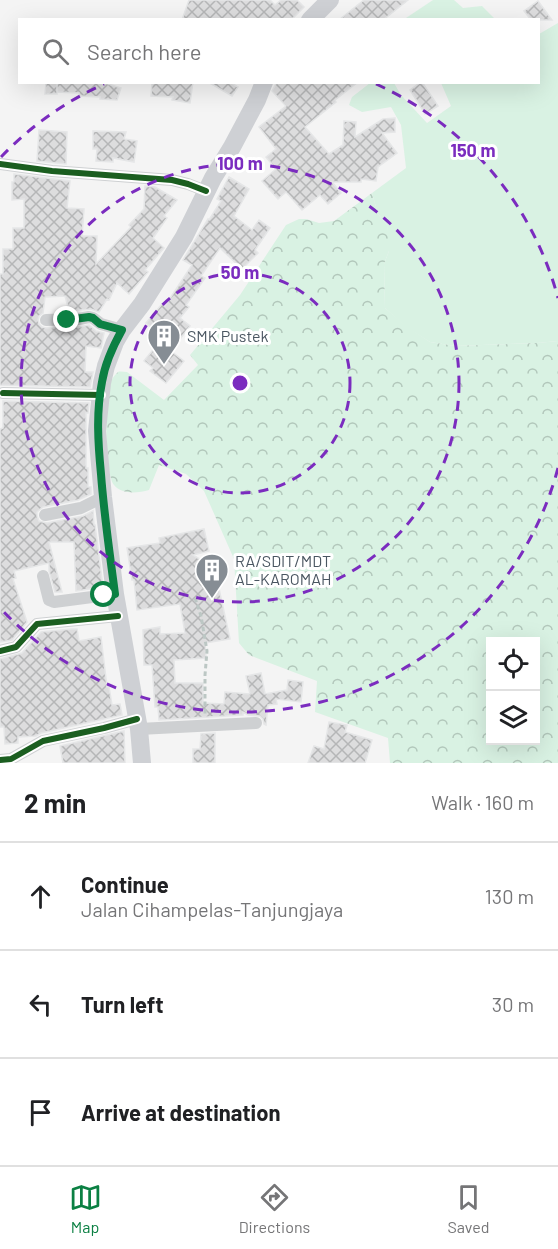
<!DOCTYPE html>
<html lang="en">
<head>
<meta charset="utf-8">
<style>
  :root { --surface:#fff; --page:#f6f6f6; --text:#202124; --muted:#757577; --line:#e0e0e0; --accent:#0b8043 }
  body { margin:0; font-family:Barlow,sans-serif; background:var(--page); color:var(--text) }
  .controls { position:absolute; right:18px; bottom:18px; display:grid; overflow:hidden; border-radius:0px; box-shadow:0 6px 24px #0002 }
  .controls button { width:54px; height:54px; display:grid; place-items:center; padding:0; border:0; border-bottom:2px solid var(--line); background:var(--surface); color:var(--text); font:30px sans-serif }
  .stop { position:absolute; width:18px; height:18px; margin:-14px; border:4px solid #0b8043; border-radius:50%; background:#fff }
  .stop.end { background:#0b8043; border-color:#fff; box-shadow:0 2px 6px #0008 }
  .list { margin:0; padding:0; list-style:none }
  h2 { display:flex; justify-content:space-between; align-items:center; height:78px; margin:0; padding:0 24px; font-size:26px }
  h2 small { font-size:20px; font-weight:400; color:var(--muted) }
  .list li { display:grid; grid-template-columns:39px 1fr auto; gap:18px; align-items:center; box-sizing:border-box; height:108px; padding:0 24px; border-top:2px solid var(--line) }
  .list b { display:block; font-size:22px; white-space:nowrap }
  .list p { margin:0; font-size:20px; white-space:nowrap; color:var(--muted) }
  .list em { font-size:20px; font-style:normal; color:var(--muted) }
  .icon { flex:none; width:33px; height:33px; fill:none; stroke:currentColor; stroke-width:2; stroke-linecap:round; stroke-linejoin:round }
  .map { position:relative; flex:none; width:558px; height:763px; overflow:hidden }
  .search { position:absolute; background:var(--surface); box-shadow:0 6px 24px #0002; left:18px; right:18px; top:18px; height:66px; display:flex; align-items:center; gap:15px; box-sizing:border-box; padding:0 21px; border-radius:0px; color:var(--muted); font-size:22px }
  .sheet { height:402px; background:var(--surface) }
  nav { display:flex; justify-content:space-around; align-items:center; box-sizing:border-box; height:84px; border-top:2px solid var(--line); background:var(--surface); font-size:16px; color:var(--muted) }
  nav a { display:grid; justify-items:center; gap:3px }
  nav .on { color:var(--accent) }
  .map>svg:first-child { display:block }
  .grass { fill:#d9f2e3 }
  .forest { fill:url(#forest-crowns); fill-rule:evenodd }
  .building { fill:url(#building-cross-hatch); stroke:#e5e6e7; stroke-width:1.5 }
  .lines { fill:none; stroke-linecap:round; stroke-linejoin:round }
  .path { stroke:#bcc7c4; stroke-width:3; stroke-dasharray:4.5 3; stroke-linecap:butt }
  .street { stroke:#ced0d2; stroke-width:12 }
  .secondary { stroke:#ced0d4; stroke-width:18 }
  .cycleway-casing { stroke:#fff; stroke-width:10 }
  .cycleway { stroke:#1b5e20; stroke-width:6 }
  .route { stroke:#0b8043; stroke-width:8 }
  .ring { fill:none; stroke:#7b2cbf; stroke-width:3; stroke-dasharray:10 8 }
  .labels { text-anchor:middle; stroke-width:6; stroke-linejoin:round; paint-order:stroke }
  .poi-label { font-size:16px; fill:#4a5661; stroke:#fff; text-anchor:start }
  .centre { fill:#7b2cbf; stroke:#fff; stroke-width:3 }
  .ring-label { font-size:18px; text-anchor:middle; font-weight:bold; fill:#7b2cbf; stroke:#fff; stroke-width:6; stroke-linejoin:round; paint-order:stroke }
</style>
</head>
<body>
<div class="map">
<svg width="558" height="763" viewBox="0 0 558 763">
  <defs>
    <pattern id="forest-crowns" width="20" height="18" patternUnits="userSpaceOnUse" patternTransform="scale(1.5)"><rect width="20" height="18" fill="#d9f2e3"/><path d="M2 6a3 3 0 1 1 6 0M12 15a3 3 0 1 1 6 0" fill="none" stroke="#b2c7bb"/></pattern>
    <pattern id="building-cross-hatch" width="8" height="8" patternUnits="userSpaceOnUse" patternTransform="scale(1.5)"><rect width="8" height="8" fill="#ddddde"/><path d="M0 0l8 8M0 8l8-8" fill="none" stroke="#b5b6b7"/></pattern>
  </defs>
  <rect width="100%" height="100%" fill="#f4f4f4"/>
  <path class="grass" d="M433,0H454L463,8L482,6L495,19H407L406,18Z
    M558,23V341L537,343L455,346L430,342L406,327L385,308L384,264L389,251L387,225L378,214L372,193L406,168L401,125L391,107L362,112L349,105L352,97L370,83H394L401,95L427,123L451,106L441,83L538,82L539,34Z"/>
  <path class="forest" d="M372,193L378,214L387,225L389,237V251L384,264L385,308L406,326L430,342L455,346L537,343L558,341V763H390L388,738L315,712L317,681L249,655L239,643L234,559L204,491L186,474L159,465L149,490C138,493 122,495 114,485C105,475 105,402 108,388C109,384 114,375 118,372C120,371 124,372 127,372L164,400L198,365L190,355L240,295L286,225L299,219H306L319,223L334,221ZM490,642H536V740H490Z"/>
  <path class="building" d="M189,0H270L275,5L281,0H297L304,7L291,20H182Z
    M364,0H408L383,20H339Z
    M538,1L552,20H531L524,11Z
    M46,82H57V94H45Z
    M57,82H102L121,88L117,100L100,99V97L79,96V93L57,92Z
    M152,82H193L190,103L172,100L173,97L151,96Z
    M208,82H230L238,87L232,96Z
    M277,82H358L335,100L336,102L305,127L329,154L343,145L344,121L356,122L355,137L383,119L395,118V132L382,133L397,153L378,167L376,181L361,179V182H332L341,193L328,204L320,195L302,210L286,192L278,199L262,181L276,169L266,157L276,149L259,127L286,106L272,91Z
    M421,82H422L438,106L425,114L410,90Z
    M39,130L67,132L66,164L37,161Z
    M93,131L126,132L124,139L137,141L134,162L113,158V162L96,161L97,149H93Z
    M14,174L70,181L67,208L84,209L82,236H97L96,264L131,227L129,225L144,209L145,186L155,187L177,200L164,216L167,218L153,238L164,248L145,270L148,272L129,294L117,283L109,300L107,299L99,312L91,309L69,311L65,296L45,297L43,313L39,316L38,320L39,324L42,327L46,328L79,327L89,325L96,331L104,333L101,348L86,346L85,372H93L90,387L0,385V274H3V249H13V228H24V199L12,200V182H14Z
    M229,177L249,189L234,216L252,230L259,220L270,228L255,250L258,253L242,269L220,248L201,276L205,278L186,305L189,307L180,318L190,326L171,351L184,361L166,383L150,371L153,368L144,361L161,340L154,334L156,332L146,323L162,304L165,306L192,265L183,260L208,219L209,220L221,201L217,199Z
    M3,401L89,403L88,413H86V468H88V487H91V494L78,500L43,507L37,512V516L39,521L47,523L83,516L93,511L94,525H95L103,587L76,591L74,542H49L62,592H55L49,571V563L14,571L16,578L13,579L27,622L12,640L0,642V429L3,428Z
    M204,529L209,551L193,555L214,568L203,586L218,584L230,639L205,643L206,658L174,660L175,683H203V703L224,704L225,692L250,694L246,676L261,673L265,694L287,690L288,680L303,682L301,702L276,699L277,704L268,705L266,725L264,724L263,719L260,716L248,715L243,712V715L159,720L158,707H155L152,665H144L143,630L160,627V634L185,633L180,604L137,610L134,580H132L127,548L160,543L159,538Z
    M72,629H77L79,641L101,637L107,687H109L112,705L120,704L122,715L41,733L36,736L18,737V743L5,744L4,727H0V659L22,653L41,632Z
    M329,722L347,725L345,732L372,740L365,763H308L314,746L324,749Z
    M124,731L125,763H63L60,746Z
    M215,733V763H193V749H200L201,734Z"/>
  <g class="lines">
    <path class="path" d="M195,598L201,616L207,651L205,675V714"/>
    <path class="street" d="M0,164L52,171L172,180L188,184L206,191
      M46,320L79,319L89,317L93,318L101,324L122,330
      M3,393L101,395
      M45,515L81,508L103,497
      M43,576L49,600L54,602L115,594
      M0,651L16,647L37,624L118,616
      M139,729L256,723
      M0,760L11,759L43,741L104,728L137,719"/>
    <path class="secondary" d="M310,20L330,0
      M142,763L139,729L115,594L103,497L97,431L102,383L106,366L115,342L122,330L142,304L184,237L213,178L232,147L257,100L264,82"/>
    <defs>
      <path id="cycleway" d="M0,164L52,171L172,180L188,184L206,191
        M3,393L101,395
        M0,651L16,647L37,624L118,616
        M0,760L11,759L43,741L104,728L137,719"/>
    </defs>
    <use href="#cycleway" class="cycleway-casing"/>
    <use href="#cycleway" class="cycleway"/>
  </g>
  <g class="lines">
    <path class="route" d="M67,320L89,317L93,318L100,324L122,330C113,346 105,363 102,382C96,412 98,443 101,474C104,515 110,555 115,594L104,595"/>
  </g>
  <g class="ring">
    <circle cx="240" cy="383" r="110"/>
    <circle cx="240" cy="383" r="219"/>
    <path d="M558 468A329 329 0 0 1 1 609M1 157A329 329 0 0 1 104 84M376 84A329 329 0 0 1 558 298"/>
  </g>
  <defs>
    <symbol id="building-pin" viewBox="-11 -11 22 30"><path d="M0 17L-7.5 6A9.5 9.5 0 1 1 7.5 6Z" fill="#868d94" stroke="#fff"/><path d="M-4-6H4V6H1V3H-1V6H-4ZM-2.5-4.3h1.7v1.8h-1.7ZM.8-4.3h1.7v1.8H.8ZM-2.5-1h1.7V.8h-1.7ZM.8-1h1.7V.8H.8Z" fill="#fff"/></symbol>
  </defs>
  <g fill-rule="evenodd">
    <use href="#building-pin" x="145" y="317" width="38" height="52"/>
    <use href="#building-pin" x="193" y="551" width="38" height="52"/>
  </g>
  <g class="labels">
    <g class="poi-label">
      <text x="187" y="342">SMK Pustek</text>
      <text x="235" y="567">RA/SDIT/MDT<tspan x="235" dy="18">AL-KAROMAH</tspan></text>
    </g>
  </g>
  <circle cx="240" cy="383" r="9" class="centre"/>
  <g class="ring-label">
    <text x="473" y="157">150 m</text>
    <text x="240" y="170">100 m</text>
    <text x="240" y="279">50 m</text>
  </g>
</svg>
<div class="controls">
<button><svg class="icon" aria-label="locate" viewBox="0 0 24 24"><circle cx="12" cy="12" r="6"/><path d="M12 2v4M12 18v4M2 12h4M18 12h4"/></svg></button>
<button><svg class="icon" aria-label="layers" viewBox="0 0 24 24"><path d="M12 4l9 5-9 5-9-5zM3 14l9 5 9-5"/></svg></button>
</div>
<div class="stop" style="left:104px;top:595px"></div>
<div class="stop end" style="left:67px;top:320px"></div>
<div class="search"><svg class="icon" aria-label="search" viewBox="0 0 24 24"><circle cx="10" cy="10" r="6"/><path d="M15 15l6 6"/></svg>Search here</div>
</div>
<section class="sheet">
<h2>2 min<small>Walk · 160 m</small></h2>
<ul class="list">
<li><svg class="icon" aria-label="ahead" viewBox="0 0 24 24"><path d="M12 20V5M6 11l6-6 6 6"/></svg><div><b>Continue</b><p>Jalan Cihampelas-Tanjungjaya</p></div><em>130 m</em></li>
<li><svg class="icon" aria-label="left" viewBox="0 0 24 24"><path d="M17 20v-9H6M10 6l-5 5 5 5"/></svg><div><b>Turn left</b></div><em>30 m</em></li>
<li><svg class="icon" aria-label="arrive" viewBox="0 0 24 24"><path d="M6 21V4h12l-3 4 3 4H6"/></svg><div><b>Arrive at destination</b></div></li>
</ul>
</section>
<nav>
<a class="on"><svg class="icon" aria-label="map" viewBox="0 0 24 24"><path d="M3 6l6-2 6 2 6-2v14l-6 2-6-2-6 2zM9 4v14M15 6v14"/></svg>Map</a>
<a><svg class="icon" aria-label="directions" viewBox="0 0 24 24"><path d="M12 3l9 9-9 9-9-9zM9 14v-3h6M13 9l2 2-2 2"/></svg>Directions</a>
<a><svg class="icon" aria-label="saved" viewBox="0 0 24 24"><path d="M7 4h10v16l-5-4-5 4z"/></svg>Saved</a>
</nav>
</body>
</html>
